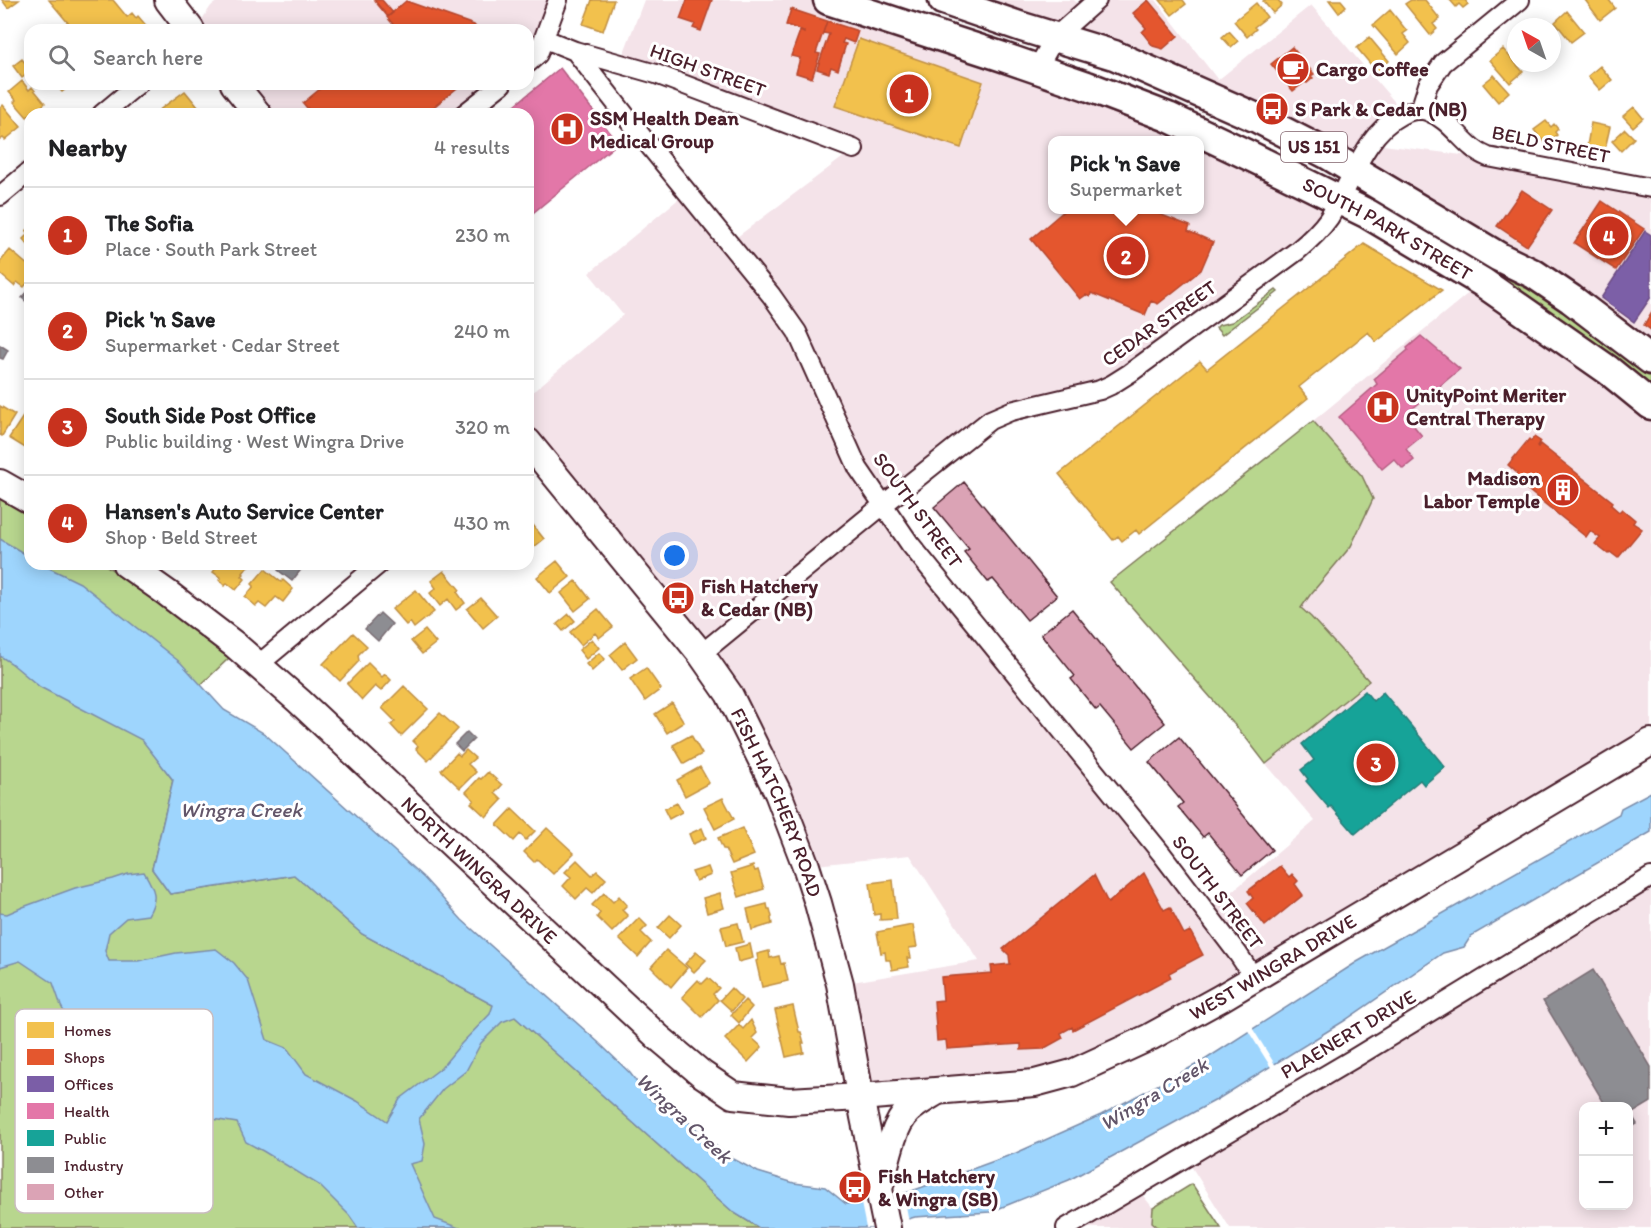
<!DOCTYPE html>
<html lang="en">
<head>
<meta charset="utf-8">
<style>
  :root { --surface:#fff; --page:#f2f2f2; --text:#202124; --muted:#757577; --line:#e0e0e0; --accent:#c8321e }
  body { margin:0; font-family:Itim,sans-serif; background:var(--page); color:var(--text) }
  .controls { position:absolute; right:18px; bottom:18px; display:grid; overflow:hidden; border-radius:12px; box-shadow:0 3px 15px #0003 }
  .controls button { width:54px; height:54px; display:grid; place-items:center; padding:0; border:0; border-bottom:2px solid var(--line); background:var(--surface); color:var(--text); font:30px sans-serif }
  .compass { position:absolute; left:1507px; top:18px; width:54px; height:54px; border-radius:50%; background:var(--surface); box-shadow:0 3px 15px #0003; rotate:320deg }
  .you { position:absolute; left:675px; top:556px; width:21px; height:21px; margin:-15px; border:4px solid #fff; border-radius:50%; background:#1a73e8; box-shadow:0 0 0 9px #1a73e833 }
  .badge { display:grid; place-items:center; width:39px; height:39px; border-radius:50%; background:var(--accent); color:#fff; font-size:20px; font-weight:700 }
  .pin { position:absolute; translate:-50% -50%; border:3px solid #fff; box-shadow:0 2px 6px #0006 }
  .popup { position:absolute; left:1048px; top:136px; width:156px; height:78px; box-sizing:border-box; display:grid; place-content:center; border-radius:12px; background:var(--surface); filter:drop-shadow(0 2px 4px #0005); font-size:20px; white-space:nowrap; color:var(--muted) }
  .popup b { font-size:22px; color:var(--text) }
  .popup::after { content:''; position:absolute; left:50%; top:100%; margin-left:-12px; border:12px solid transparent; border-top-color:var(--surface) }
  .list { margin:0; padding:0; list-style:none }
  h2 { display:flex; justify-content:space-between; align-items:center; height:78px; margin:0; padding:0 24px; font-size:26px }
  h2 small { font-size:20px; font-weight:400; color:var(--muted) }
  .list li { display:grid; grid-template-columns:39px 1fr auto; gap:18px; align-items:center; box-sizing:border-box; height:96px; padding:0 24px; border-top:2px solid var(--line) }
  .list b { display:block; font-size:22px; white-space:nowrap }
  .list p { margin:0; font-size:20px; white-space:nowrap; color:var(--muted) }
  .list em { font-size:20px; font-style:normal; color:var(--muted) }
  .icon { flex:none; width:33px; height:33px; fill:none; stroke:currentColor; stroke-width:2; stroke-linecap:round; stroke-linejoin:round }
  .map { position:relative; flex:none; width:1651px; height:1228px; overflow:hidden }
  .search { position:absolute; background:var(--surface); box-shadow:0 3px 15px #0003; left:24px; top:24px; width:510px; height:66px; display:flex; align-items:center; gap:15px; box-sizing:border-box; padding:0 21px; border-radius:18px; color:var(--muted); font-size:22px }
  .panel { position:absolute; background:var(--surface); box-shadow:0 3px 15px #0003; left:24px; top:108px; width:510px; height:462px; border-radius:18px }
  .map>svg:first-child { display:block }
  .built { fill:#f4e3e9; fill-rule:evenodd }
  .green { fill:#b8d68e; stroke:#817a5c; stroke-width:1.5 }
  .water { fill:#9ed5fd; stroke:#7c8ca9; stroke-width:1.5 }
  .pier { fill:#fff }
  .homes { fill:#f2c14e; stroke:#c09044; stroke-width:1.5 }
  .shops { fill:#e4572e; stroke:#b6462d; stroke-width:1.5 }
  .offices { fill:#7b5ea7; stroke:#6c4b82; stroke-width:1.5 }
  .health { fill:#e377a8; stroke:#b55d82; stroke-width:1.5 }
  .public { fill:#17a398; stroke:#267b77; stroke-width:1.5 }
  .industry { fill:#8d8d92; stroke:#796c73; stroke-width:1.5 }
  .building { fill:#dba3b5; stroke:#4a1f2b; stroke-width:1.5 }
  .lines { fill:none; stroke-linecap:round; stroke-linejoin:round }
  .street-casing { stroke:#4a1f2b; stroke-width:22 }
  .secondary-casing { stroke:#4a1f2b; stroke-width:30 }
  .primary-casing { stroke:#4a1f2b; stroke-width:33 }
  .street { stroke:#fff; stroke-width:18 }
  .secondary { stroke:#fff; stroke-width:26 }
  .primary { stroke:#fff; stroke-width:28 }
  .labels { text-anchor:middle; stroke-width:6; stroke-linejoin:round; paint-order:stroke }
  .shield { fill:#fff; stroke:#80626b; stroke-width:1.5 }
  .shield-label { font-size:18px; font-weight:bold; fill:#4a1f2b }
  .poi-label { font-size:20px; font-weight:bold; fill:#4a1f2b; stroke:#fff; text-anchor:start }
  .street-label { font-size:20px; fill:#4a1f2b; stroke:#fff }
  .water-label { font-size:21px; font-style:italic; fill:#63566a; stroke:#fff }
  .key { fill:#fff; stroke:#c9bcbf; stroke-width:1.5 }
  .key-label { font-size:16px; fill:#4a1f2b }
</style>
</head>
<body>
<div class="map">
<svg width="1651" height="1228" viewBox="0 0 1651 1228">
  <rect width="100%" height="100%" fill="#fff"/>
  <filter id="ink" filterUnits="userSpaceOnUse"><feTurbulence type="fractalNoise" baseFrequency=".0167" numOctaves="2"/><feDisplacementMap in="SourceGraphic" scale="12" xChannelSelector="R" yChannelSelector="G"/><feConvolveMatrix kernelMatrix="1 2 1 2 8 2 1 2 1" color-interpolation-filters="sRGB"/></filter>
  <g filter="url(#ink)">
    <path class="built" d="M219,0H558L528,63V30H195L211,6Z
      M644,0H833L1000,56L1168,117L1241,151L1339,200L1323,226L1305,244L1118,381L1092,392L1011,411L997,416L981,427L884,505L914,549L1161,853L1207,913L1315,821L1266,764L1369,681L1311,617L1301,608L1310,595L1351,546L1373,499L1362,476L1313,421L1482,282L1608,370L1651,405V742L1221,998L1150,1037L1072,1073L1035,1083L860,1097L840,984L979,961L910,855L806,866L778,793L729,694L695,646L528,442V396L623,315L589,273L687,192L729,243L854,149L656,74L620,63ZM1052,140H1200V210H1052Z
      M943,0H1074L1084,11L1097,0H1156L1218,80L1311,5L1399,107L1375,144L1470,156L1651,188V360L1327,154Z
      M234,84H502L464,114H258Z
      M1651,877V1228H1230L1186,1158ZM1584,1106H1628V1206H1584Z
      M1140,1192L1153,1208L1152,1222L1159,1228H1078Z"/>
    <path class="green" d="M1500,275L1551,301L1651,375V393L1497,279Z
      M1276,290L1278,292L1222,335L1216,328L1219,325L1232,322Z
      M1313,421L1362,476L1373,499L1351,546L1310,595L1301,608L1311,617L1369,681L1266,764L1246,738L1110,582Z
      M0,499L30,517V564H104L151,598L229,658L143,740L173,780L152,869L170,894L294,875L362,934L515,1017L733,1212L759,1228H0Z
      M1192,1184L1221,1228H1159L1152,1222L1153,1208Z"/>
    <path class="water" d="M0,539L30,557V564H41L80,583L181,663L224,710L265,734L424,878L462,920L598,1042L630,1073L649,1098L668,1113L687,1121L726,1155L758,1172L794,1183L825,1187L846,1204L909,1192L1016,1153L1101,1115L1203,1061L1357,962L1619,814L1621,808L1651,792V832L1471,936L1464,947L1443,953L1344,1021L1218,1099L1069,1180L990,1212L915,1217L876,1228H759L733,1212L515,1017L502,1022L481,1043L466,1071L443,1089L419,1119L425,1144L422,1161L410,1164L435,1219L459,1228H358L349,1215L319,1185L263,1151L246,1142L237,1123L200,1117L108,1062L73,1029L61,1006L53,983L20,961L0,967V913L7,914L23,907L75,888L113,879L128,874L144,872C154,889 159,897 148,915L126,918L109,933L105,951L109,961H138L176,953L216,949L234,963L248,980L267,1040L287,1048L306,1074L357,1101L387,1121L400,1099L441,1068L461,1044L490,1014L493,1005L362,934L294,875L170,894L152,869L173,780L142,740L40,687L11,663L0,656Z"/>
    <path class="pier" d="M1251,1026L1276,1066L1272,1069L1247,1029Z
      M903,1190L909,1222L887,1228H866L860,1198Z"/>
    <path class="homes" d="M2,0H19L8,8Z
      M49,0H113L127,17L132,13L136,18L138,16L150,30H74Z
      M592,0H614L603,31L583,24Z
      M1160,0H1183L1186,4L1172,15Z
      M1264,0H1278L1282,5L1273,13L1263,1Z
      M1329,0H1341L1346,6L1339,13Z
      M1411,0H1425L1440,19L1433,24L1437,29L1430,35L1405,4Z
      M1450,0H1465L1468,4L1463,8L1459,4L1456,7Z
      M1585,0H1609L1615,8L1600,20Z
      M1256,3L1267,17L1254,27L1256,29L1247,37L1234,21Z
      M1390,10L1407,31L1403,34L1410,43L1398,54L1373,25Z
      M1567,11L1584,32L1571,42L1555,22Z
      M1229,31L1238,41L1231,47L1222,37Z
      M1369,37L1389,61L1377,72L1357,48Z
      M859,39L983,82L961,148L835,106Z
      M1503,49L1523,72L1510,83L1490,60Z
      M22,59L30,69V72L22,78L13,66Z
      M1600,66L1612,80L1600,90L1588,76Z
      M1494,75L1509,92L1498,102L1483,84Z
      M22,81L29,90L32,87L45,103L35,114L33,112L27,117L14,102L16,100L9,92Z
      M55,84H72L62,92Z
      M185,91L198,107L189,114H160L158,111Z
      M3,105L21,127L5,140L3,138L0,140V108Z
      M1634,107L1643,118L1633,127L1623,116Z
      M1546,121L1551,127L1554,124L1558,129L1555,132L1557,135L1546,144L1542,139L1538,142L1534,137L1538,135L1534,130Z
      M1591,123L1610,127L1605,149L1587,146Z
      M1625,129L1634,138L1621,151L1612,141Z
      M30,228V247L23,239L28,234L26,231Z
      M1364,244L1442,290L1376,342L1368,332L1299,387L1308,398L1139,534L1136,530L1122,541L1118,536L1113,540L1059,474L1200,361L1207,369Z
      M10,250L30,267V280L24,287L17,282L14,286L0,274V262Z
      M0,406L15,415L2,436L0,435Z
      M28,409L30,410V451L9,438Z
      M533,525L544,539L528,552V529Z
      M557,561L570,577L550,593L537,577Z
      M219,564H250L243,573L244,574L242,576L245,579L236,590L227,583L225,586L219,580L221,578L213,572Z
      M265,569L281,582L283,580L293,589L283,602L276,597L266,608L259,603L256,606L245,597L254,586L252,584Z
      M444,571L460,590L457,592L465,603L456,610L448,599L440,606L430,593L436,588L431,581Z
      M576,581L590,599L575,611L561,593Z
      M416,590L434,612L414,628L410,622L406,625L392,609Z
      M481,598L497,616L483,628L467,609Z
      M598,609L613,627L599,638L595,633L581,645L570,632Z
      M569,614L575,621L563,631L557,624Z
      M425,630L436,643L422,654L411,641Z
      M353,633L367,646L358,655L359,661L340,681L323,664Z
      M592,639L599,648L586,659L579,650Z
      M625,642L637,658L622,670L610,655Z
      M599,653L605,659L592,671L586,664Z
      M368,663L382,677L385,674L391,680L381,691L375,686L362,700L347,684Z
      M646,668L661,689L645,701L630,679Z
      M404,686L428,709L401,736L391,725L395,721L382,708Z
      M672,703L684,722L667,733L655,714Z
      M440,713L458,729L428,761L416,749L418,746L413,741Z
      M691,735L702,754L684,764L673,745Z
      M466,750L475,758L468,764L476,772L460,788L441,770L457,753L460,756Z
      M700,767L709,783L685,796L677,780Z
      M488,772L502,785L495,793L502,800L486,817L471,803L474,800L466,792L479,778L481,779Z
      M723,798L734,819L715,829L704,807Z
      M677,803L682,812L669,819L664,809Z
      M512,809L535,831L526,840L520,834L514,841L497,825Z
      M547,828L574,853L553,874L537,859L534,862L524,852Z
      M702,828L706,838L693,844L689,834Z
      M742,828L754,855L732,864L725,849H723L718,838Z
      M577,860L592,875L597,871L606,879L593,893L587,888L576,899L563,886L571,877L565,872Z
      M753,866L755,871L758,870L764,889L739,897L731,873Z
      M708,867L711,875L696,881L692,872Z
      M893,880L897,919L880,920V914L874,915L870,883Z
      M604,893L613,902L619,896L627,905L622,910L628,916L612,932L597,917L600,913L592,905Z
      M720,893L724,908L707,913L703,898Z
      M767,904L768,909H770L772,917L771,918L772,924L752,930L747,909Z
      M670,915L681,925L669,938L658,928Z
      M639,918L647,926L641,932L651,942L638,957L619,939Z
      M738,923L743,942L726,946L721,927Z
      M913,925L917,947L909,948L911,958H907L909,967L892,970L890,960H886L885,952L881,953L877,932Z
      M750,944L753,958L738,962L735,948Z
      M666,950L687,968L671,987L651,967Z
      M769,951L770,958L779,956L781,964L784,963L788,981L762,987L756,961L758,960L757,954Z
      M696,952L706,960L694,972L685,964Z
      M708,978L719,988L713,994L718,1000L702,1017L682,997L698,980L702,984Z
      M731,988L742,999L732,1011L720,1000Z
      M745,1000L752,1007L739,1023L731,1015Z
      M793,1006L799,1032H801L804,1043H802L804,1053L786,1057L775,1010Z
      M751,1020L757,1033L752,1038L762,1047L748,1062L725,1039L739,1025L743,1029Z"/>
    <path class="shops" d="M374,0H382L393,13L388,17Z
      M687,0H712L701,31L693,28L695,24L680,19Z
      M1148,0L1178,36L1163,49L1153,46L1142,32L1146,28L1133,13Z
      M406,1L474,25L478,30H393L396,28L387,17Z
      M791,9L827,21L816,53L820,54L812,78L796,73L800,58L791,56L800,31L804,33V31L786,25Z
      M827,21L858,31L854,43L844,39L842,43L846,44L838,70L831,67L829,73L817,69L829,34L823,33Z
      M1292,47L1314,74L1311,76L1313,78L1307,83L1305,82L1293,91L1271,64Z
      M326,84H462L425,114H312L303,103Z
      M1522,190L1552,210L1527,246L1497,226Z
      M1602,201L1644,229L1616,270L1574,243Z
      M1065,210H1149L1190,226L1188,231L1213,242L1201,270L1158,304L1151,301L1145,315L1091,293L1090,297L1086,295L1080,299L1031,239Z
      M1651,313V330L1644,325Z
      M1534,437L1540,441L1537,446L1538,447L1540,444L1613,502L1611,505L1619,512L1622,509L1635,520L1633,523L1642,529L1618,558L1610,552L1608,554L1595,544L1600,538L1590,531L1586,537L1513,478L1517,473L1508,465L1529,439L1531,441Z
      M1280,866L1289,877L1292,874L1298,881L1295,884L1303,895L1265,926L1247,903L1253,898L1248,891Z
      M1144,873L1164,910L1170,907L1184,934L1190,931L1203,955L1169,973L1171,978L1073,1030L1072,1027L1061,1033L1063,1038L1043,1049L1021,1050V1044L947,1049L946,1040L937,1041L934,1001L943,1000L941,977L992,973L991,966L1010,964L1009,955L1003,949L1094,875L1108,903Z"/>
    <path class="offices" d="M1645,231L1651,235V297L1634,322L1601,298Z"/>
    <path class="health" d="M560,68L618,143L528,217V114H504Z
      M1421,336L1460,369L1405,415L1422,436L1406,449L1414,460L1403,469L1394,459L1382,469L1339,417L1377,384L1374,379L1408,350L1407,348Z"/>
    <path class="public" d="M1365,691L1373,701L1383,692L1445,767L1424,785L1420,780L1355,834L1331,806L1329,808L1306,781L1308,779L1301,770L1314,760L1302,744Z"/>
    <path class="industry" d="M29,290L30,291V305L22,298Z
      M0,345L8,350L3,359L0,358Z
      M282,564H300L303,567L292,581L278,570Z
      M380,613L392,624L378,641L365,629Z
      M467,732L474,739L462,751L455,744Z
      M1593,970L1651,1067V1102L1631,1114L1637,1124L1628,1129V1106H1606L1543,1001Z"/>
    <path class="building" d="M964,482L1057,596L1027,620L993,579L988,582L964,552L969,549L934,507Z
      M1072,609L1165,723L1134,748L1100,707L1096,710L1071,679L1075,676L1041,634Z
      M1179,737L1272,850L1242,875L1208,833L1203,837L1178,807L1183,803L1149,762Z"/>
    <g class="lines">
      <defs>
        <path id="street" d="M545,39L575,51L656,74L854,149
          M575,51L643,138L771,295L797,332L858,468L910,544L1161,853L1238,954L1254,978
          M528,63L538,54L558,0
          M1037,69L1055,37L1097,0
          M1420,110L1428,85L1443,63L1520,0
          M102,114L138,84
          M464,114L502,84
          M0,196L30,171
          M701,654L883,505L990,420L1011,411L1100,390L1111,385L1130,373L1297,251C1309,241 1320,231 1329,218C1350,185 1365,133 1401,115C1409,111 1418,108 1427,111C1453,120 1464,148 1488,157L1651,188
          M258,665L379,564
          M1066,1228L1353,1059L1651,877"/>
        <g id="secondary">
          <path d="M168,0L191,30"/>
          <path d="M234,84L258,114"/>
          <path id="s1" d="M528,442L701,654L729,694L778,793L806,866L818,903L840,984L864,1117L887,1228"/>
          <path d="M0,483L30,500"/>
          <path id="s2" d="M126,564L167,593L235,645L299,701L658,1037L702,1074L733,1095L789,1101L860,1097L1035,1083L1072,1073L1150,1037L1221,998L1651,742"/>
          <path d="M880,1185C886,1164 892,1126 908,1111C916,1103 926,1098 936,1092"/>
        </g>
        <g id="primary">
          <path id="s3" d="M828,0L1000,56L1087,86L1168,117L1248,155L1368,214L1482,282L1608,370L1651,405"/>
          <path d="M943,0L1022,27L1114,55L1259,119L1327,154L1499,257L1534,274L1571,299L1651,360"/>
        </g>
      </defs>
      <use href="#street" class="street-casing"/>
      <use href="#secondary" class="secondary-casing"/>
      <use href="#primary" class="primary-casing"/>
      <use href="#street" class="street"/>
      <use href="#secondary" class="secondary"/>
      <use href="#primary" class="primary"/>
    </g>
  </g>
  <defs>
    <symbol id="cafe-disc" viewBox="-11 -11 22 22"><circle r="9.5" fill="#c8321e" stroke="#fff"/><path d="M-5.5-4.5H6V0H3Q3 3.5 0 3.5H-2.5Q-5.5 3.5-5.5 0ZM3-3.2v2h1.7v-2ZM-6 4.5H4V6H-6Z" fill="#fff"/></symbol>
    <symbol id="bus-disc" viewBox="-11 -11 22 22"><circle r="9.5" fill="#c8321e" stroke="#fff"/><path d="M-5-6H5V4H4V6H2V4H-2V6H-4V4H-5ZM-3.5-4V0h7V-4ZM-3.5 1.2v1.5H-2V1.2ZM2 1.2v1.5H3.5V1.2Z" fill="#fff"/></symbol>
    <symbol id="hospital-disc" viewBox="-11 -11 22 22"><circle r="9.5" fill="#c8321e" stroke="#fff"/><path d="M-5-5h3v3.5h4V-5h3V5h-3V1.5h-4V5h-3Z" fill="#fff"/></symbol>
    <symbol id="building-disc" viewBox="-11 -11 22 22"><circle r="9.5" fill="#c8321e" stroke="#fff"/><path d="M-4-6H4V6H1V3H-1V6H-4ZM-2.5-4.3h1.7v1.8h-1.7ZM.8-4.3h1.7v1.8H.8ZM-2.5-1h1.7V.8h-1.7ZM.8-1h1.7V.8H.8Z" fill="#fff"/></symbol>
  </defs>
  <g fill-rule="evenodd">
    <use href="#cafe-disc" x="1274" y="50" width="38" height="38"/>
    <use href="#bus-disc" x="1253" y="90" width="38" height="38"/>
    <use href="#hospital-disc" x="548" y="110" width="38" height="38"/>
    <use href="#hospital-disc" x="1364" y="388" width="38" height="38"/>
    <use href="#building-disc" x="1544" y="471" width="38" height="38"/>
    <use href="#bus-disc" x="659" y="579" width="38" height="38"/>
    <use href="#bus-disc" x="836" y="1168" width="38" height="38"/>
  </g>
  <g class="labels">
    <rect class="shield" x="1281" y="132" width="66" height="30" rx="4.5"/>
    <g class="shield-label">
      <text x="1314" y="153">US 151</text>
    </g>
    <g class="poi-label">
      <text x="1316" y="76">Cargo Coffee</text>
      <text x="1295" y="116">S Park &amp; Cedar (NB)</text>
      <text x="590" y="125">SSM Health Dean<tspan x="590" dy="23">Medical Group</tspan></text>
      <text x="1406" y="402">UnityPoint Meriter<tspan x="1406" dy="23">Central Therapy</tspan></text>
      <text x="1540" y="485" text-anchor="end">Madison<tspan x="1540" dy="23">Labor Temple</tspan></text>
      <text x="701" y="593">Fish Hatchery<tspan x="701" dy="23">&amp; Cedar (NB)</tspan></text>
      <text x="878" y="1183">Fish Hatchery<tspan x="878" dy="23">&amp; Wingra (SB)</tspan></text>
    </g>
    <g class="street-label">
      <text transform="translate(708 70) rotate(20)" y="7">HIGH STREET</text>
      <text transform="translate(1551 144) rotate(12)" y="7">BELD STREET</text>
      <text dy="7" stroke="none"><textPath href="#s3" startOffset="606">SOUTH PARK STREET</textPath></text>
      <text transform="translate(1159 323) rotate(-35)" y="7">CEDAR STREET</text>
      <text transform="translate(918 510) rotate(54)" y="7">SOUTH STREET</text>
      <text dy="7" stroke="none"><textPath href="#s1" startOffset="441">FISH HATCHERY ROAD</textPath></text>
      <text dy="7" stroke="none"><textPath href="#s2" startOffset="468">NORTH WINGRA DRIVE</textPath></text>
      <text transform="translate(1218 892) rotate(53)" y="7">SOUTH STREET</text>
      <text dy="7" stroke="none"><textPath href="#s2" startOffset="1376">WEST WINGRA DRIVE</textPath></text>
      <text transform="translate(1348 1034) rotate(-31)" y="7">PLAENERT DRIVE</text>
    </g>
    <g class="water-label">
      <text x="241" y="817">Wingra Creek</text>
      <text transform="translate(1154 1094) rotate(-31)" y="7">Wingra Creek</text>
      <text transform="translate(684 1118) rotate(43)" y="7">Wingra Creek</text>
    </g>
  </g>
  <rect x="15" y="1009" width="198" height="204" rx="9" class="key"/>
  <rect x="27" y="1022" width="27" height="16" fill="#f2c14e"/>
  <rect x="27" y="1049" width="27" height="16" fill="#e4572e"/>
  <rect x="27" y="1076" width="27" height="16" fill="#7b5ea7"/>
  <rect x="27" y="1103" width="27" height="16" fill="#e377a8"/>
  <rect x="27" y="1130" width="27" height="16" fill="#17a398"/>
  <rect x="27" y="1157" width="27" height="16" fill="#8d8d92"/>
  <rect x="27" y="1184" width="27" height="16" fill="#dba3b5"/>
  <g class="key-label">
    <text x="64" y="1036">Homes</text>
    <text x="64" y="1063">Shops</text>
    <text x="64" y="1090">Offices</text>
    <text x="64" y="1117">Health</text>
    <text x="64" y="1144">Public</text>
    <text x="64" y="1171">Industry</text>
    <text x="64" y="1198">Other</text>
  </g>
</svg>
<div class="controls">
<button>+</button>
<button>−</button>
</div>
<svg class="compass" viewBox="-18 -18 36 36"><path d="M0-13l5 13h-10z" fill="#e53935"/><path d="M0 13l5-13h-10z" fill="#757577"/></svg>
<div class="you"></div>
<div class="pin badge" style="left:909px;top:94px">1</div>
<div class="pin badge" style="left:1126px;top:256px">2</div>
<div class="popup"><b>Pick 'n Save</b>Supermarket</div>
<div class="pin badge" style="left:1376px;top:763px">3</div>
<div class="pin badge" style="left:1609px;top:236px">4</div>
<div class="search"><svg class="icon" aria-label="search" viewBox="0 0 24 24"><circle cx="10" cy="10" r="6"/><path d="M15 15l6 6"/></svg>Search here</div>
<section class="panel">
<h2>Nearby<small>4 results</small></h2>
<ul class="list">
<li><span class="badge">1</span><div><b>The Sofia</b><p>Place · South Park Street</p></div><em>230 m</em></li>
<li><span class="badge">2</span><div><b>Pick 'n Save</b><p>Supermarket · Cedar Street</p></div><em>240 m</em></li>
<li><span class="badge">3</span><div><b>South Side Post Office</b><p>Public building · West Wingra Drive</p></div><em>320 m</em></li>
<li><span class="badge">4</span><div><b>Hansen's Auto Service Center</b><p>Shop · Beld Street</p></div><em>430 m</em></li>
</ul>
</section>
</div>
</body>
</html>
